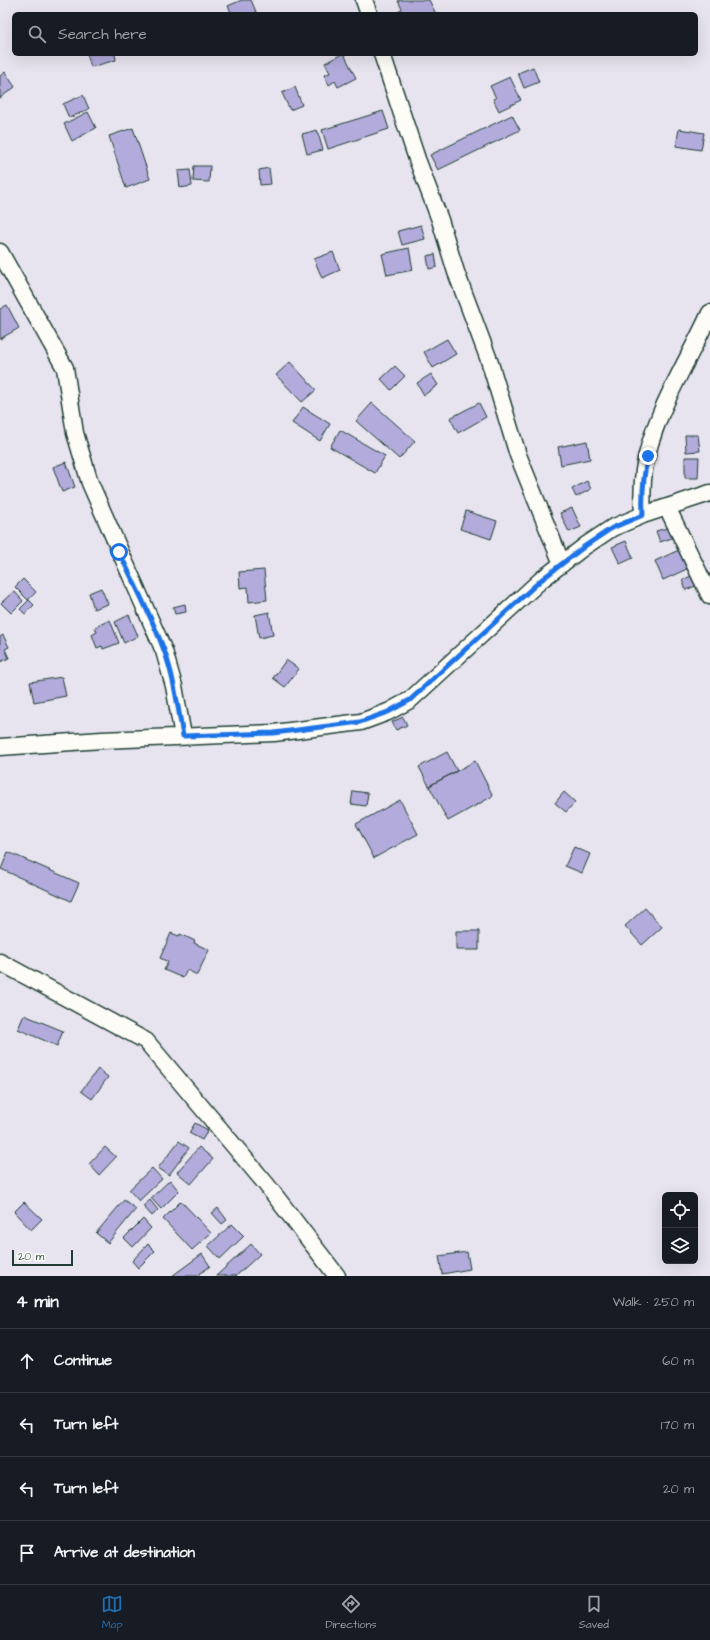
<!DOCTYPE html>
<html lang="en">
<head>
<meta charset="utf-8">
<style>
  :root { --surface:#171b24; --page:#20242c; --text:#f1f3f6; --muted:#9ea1a6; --line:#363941; --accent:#1f6fb2 }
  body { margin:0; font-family:"Architects Daughter",sans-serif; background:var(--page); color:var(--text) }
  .controls { position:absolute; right:12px; bottom:12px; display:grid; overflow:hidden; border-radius:6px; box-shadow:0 4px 16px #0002 }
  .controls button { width:36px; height:36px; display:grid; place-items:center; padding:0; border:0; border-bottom:1px solid var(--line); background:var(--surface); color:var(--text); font:20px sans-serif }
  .scale { position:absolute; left:12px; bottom:10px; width:61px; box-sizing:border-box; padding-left:4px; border:2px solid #1f3d34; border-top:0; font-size:11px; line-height:14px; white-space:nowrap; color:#1f3d34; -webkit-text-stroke:3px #fdfcf7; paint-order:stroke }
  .stop { position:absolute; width:12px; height:12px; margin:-9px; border:3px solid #1a73e8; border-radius:50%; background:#fff }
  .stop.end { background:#1a73e8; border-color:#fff; box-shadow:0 1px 4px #0008 }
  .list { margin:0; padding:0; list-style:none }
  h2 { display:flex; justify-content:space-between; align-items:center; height:52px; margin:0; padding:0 16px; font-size:17px }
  h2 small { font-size:13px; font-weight:400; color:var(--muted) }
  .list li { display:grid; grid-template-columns:26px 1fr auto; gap:12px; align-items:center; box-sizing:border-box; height:64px; padding:0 16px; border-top:1px solid var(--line) }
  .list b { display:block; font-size:15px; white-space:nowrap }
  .list em { font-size:13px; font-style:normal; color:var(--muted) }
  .icon { flex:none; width:22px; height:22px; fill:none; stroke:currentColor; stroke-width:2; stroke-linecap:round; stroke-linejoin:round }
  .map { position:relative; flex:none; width:710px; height:1276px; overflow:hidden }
  .search { position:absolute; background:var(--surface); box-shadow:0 4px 16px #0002; left:12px; right:12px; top:12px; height:44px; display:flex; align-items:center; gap:10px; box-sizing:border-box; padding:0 14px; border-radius:6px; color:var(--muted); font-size:15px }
  .sheet { height:308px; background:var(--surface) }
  nav { display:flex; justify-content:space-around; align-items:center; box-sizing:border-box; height:56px; border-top:1px solid var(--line); background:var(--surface); font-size:11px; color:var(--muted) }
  nav a { display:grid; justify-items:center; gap:2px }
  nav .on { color:var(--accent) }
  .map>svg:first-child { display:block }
  .building { fill:#b3abdc; stroke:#1f3d34 }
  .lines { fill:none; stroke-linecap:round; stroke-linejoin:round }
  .minor-casing { stroke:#1f3d34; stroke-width:19 }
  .minor { stroke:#fdfcf7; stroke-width:16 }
  .route { stroke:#1a73e8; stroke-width:5 }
</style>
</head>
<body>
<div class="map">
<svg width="710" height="1276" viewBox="0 0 710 1276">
  <rect width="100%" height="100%" fill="#e7e4ef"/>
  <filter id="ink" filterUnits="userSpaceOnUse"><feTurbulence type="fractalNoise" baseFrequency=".025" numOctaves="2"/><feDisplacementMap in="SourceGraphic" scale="8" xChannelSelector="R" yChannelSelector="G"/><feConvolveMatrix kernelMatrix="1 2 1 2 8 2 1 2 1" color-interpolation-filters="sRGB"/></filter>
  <g filter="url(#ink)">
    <path class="building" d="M242,0H251L257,14H232L228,6Z
      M400,0H429L436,14H397V13L402,9L398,1Z
      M87,54H115L116,60L91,67Z
      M342,54H344L356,78L338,87L335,81L329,85L324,75L330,73L325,63Z
      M533,67L539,82L524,88L518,73Z
      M5,72L15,87L0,98V76Z
      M510,77L521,100L499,111L493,99L496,98L490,86Z
      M295,87L302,105L290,110L282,93Z
      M83,95L89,109L69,118L63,104Z
      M383,111L389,129L328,149L322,130Z
      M88,112L96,128L72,141L64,124Z
      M512,115L520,130L438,170L430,155Z
      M133,128L150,179L126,188L109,136Z
      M679,129L704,133L701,150L676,146Z
      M317,130L323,150L307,154L302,134Z
      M194,166H210L209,182L193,181Z
      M269,168L271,184L260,185L259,170Z
      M190,170L192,186L180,188L178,171Z
      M421,225L425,239L402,245L398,231Z
      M409,248L413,270L387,275L382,254Z
      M333,252L340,270L322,278L314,259Z
      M435,254L437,267L429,269L427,256Z
      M7,305L19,328L0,339V309Z
      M447,339L456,354L433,368L424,352Z
      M290,362L316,390L302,402L276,375Z
      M395,366L405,376L391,390L381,379Z
      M431,374L438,385L424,395L417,383Z
      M372,403L415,441L399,459L356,421Z
      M479,403L486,417L458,433L450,418Z
      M303,407L330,424L320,441L292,423Z
      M340,430L385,456L375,473L330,447Z
      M685,435H698L700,451L686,452Z
      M587,441L590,459L561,465L558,447Z
      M685,457H699L698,478H685Z
      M66,462L75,487L62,492L53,467Z
      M587,481L591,489L576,497L572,489Z
      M572,508L581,527L569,532L560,513Z
      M466,511L497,521L491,539L460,529Z
      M671,527L675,537L660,542L656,531Z
      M626,541L633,558L620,564L612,547Z
      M681,549L689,568L663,580L655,561Z
      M264,570L267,600L249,602L248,587L240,588L239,572Z
      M696,574L700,584L686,590L682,580Z
      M23,579L36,592L28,600L15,587Z
      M101,588L108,604L94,609L89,593Z
      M14,591L23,601L11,613L1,603Z
      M29,600L34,605L25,614L20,609Z
      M185,604L186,612L175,614L173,607Z
      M269,612L273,635L259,638L255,615Z
      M129,615L138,636L124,643L115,622Z
      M110,620L119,643L103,649L102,646L97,648L92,635L97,632L95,627Z
      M3,635L9,647L5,649L9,658L0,662V637Z
      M286,660L299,669L285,687L273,678Z
      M62,677L66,696L34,702L30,682Z
      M403,717L407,725L396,730L392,722Z
      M447,752L457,771L429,786L419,767Z
      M475,761L493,796L448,821L429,786Z
      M353,791L368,793L366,806L351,804Z
      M564,792L575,802L566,812L555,803Z
      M400,800L418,834L374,858L356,824Z
      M574,847L590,854L582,873L565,866Z
      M8,852L79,883L71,901L1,869Z
      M645,908L662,927L642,945L625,926Z
      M456,931H479V950H456Z
      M171,933L179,936L180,934L195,941L194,943L209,950L197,975L187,970L183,978L164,970L168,962L160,958Z
      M24,1015L63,1031L57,1046L18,1029Z
      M98,1069L108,1077L92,1099L81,1091Z
      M195,1123L208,1130L202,1140L189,1133Z
      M179,1141L189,1148L169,1175L158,1168Z
      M105,1147L116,1157L99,1175L89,1164Z
      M199,1147L213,1159L191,1184L177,1172Z
      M152,1168L162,1179L139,1201L129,1190Z
      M170,1180L179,1191L161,1209L151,1198Z
      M124,1200L136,1209L108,1243L96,1233Z
      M150,1200L158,1210L152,1216L143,1206Z
      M181,1201L211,1233L192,1250L163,1219Z
      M24,1202L42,1219L31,1230L14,1212Z
      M218,1208L227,1220L222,1224L212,1213Z
      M143,1219L151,1228L133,1247L124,1238Z
      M232,1224L244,1236L220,1259L208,1246Z
      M148,1244L155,1251L138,1268L132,1261Z
      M251,1244L260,1254L236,1276H216Z
      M467,1252L470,1269L442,1274L439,1256Z
      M202,1254L210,1266L197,1276H172Z"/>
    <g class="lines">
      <defs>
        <path id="minor" d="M364,0L369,14
          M382,54L417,159L440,220L456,272L489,360L518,455L562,564
          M0,252L65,368L75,433L90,483L164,651L174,686L183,736
          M667,507L710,596
          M643,515C642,500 642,485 644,470C652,416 688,362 710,313
          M0,747L102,740L274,733L361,722L388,712L410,700L541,580L585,546L612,528L643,515L710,493
          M0,962L146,1041L266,1184L337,1276"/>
      </defs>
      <use href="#minor" class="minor-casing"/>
      <use href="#minor" class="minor"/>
    </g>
  </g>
  <g class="lines" filter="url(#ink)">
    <path class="route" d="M119,552C135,584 151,616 164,650C174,677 178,707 183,736L274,733L360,722L388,712L410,700L541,580L585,546L612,528L643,515C642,495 643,476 648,456"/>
  </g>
</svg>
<div class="controls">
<button><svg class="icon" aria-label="locate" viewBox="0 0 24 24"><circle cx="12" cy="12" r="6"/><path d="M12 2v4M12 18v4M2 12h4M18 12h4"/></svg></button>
<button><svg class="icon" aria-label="layers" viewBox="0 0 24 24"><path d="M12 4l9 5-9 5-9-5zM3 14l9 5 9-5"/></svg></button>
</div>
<div class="scale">20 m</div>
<div class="stop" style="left:119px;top:552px"></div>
<div class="stop end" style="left:648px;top:456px"></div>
<div class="search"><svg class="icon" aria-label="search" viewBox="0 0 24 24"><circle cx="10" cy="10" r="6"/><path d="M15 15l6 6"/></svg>Search here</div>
</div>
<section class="sheet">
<h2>4 min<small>Walk · 250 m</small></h2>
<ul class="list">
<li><svg class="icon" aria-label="ahead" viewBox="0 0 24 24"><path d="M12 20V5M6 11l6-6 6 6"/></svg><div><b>Continue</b></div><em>60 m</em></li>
<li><svg class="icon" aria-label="left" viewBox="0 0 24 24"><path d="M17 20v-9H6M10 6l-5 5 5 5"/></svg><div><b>Turn left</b></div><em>170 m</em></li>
<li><svg class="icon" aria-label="left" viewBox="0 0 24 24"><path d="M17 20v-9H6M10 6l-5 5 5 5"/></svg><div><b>Turn left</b></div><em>20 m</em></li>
<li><svg class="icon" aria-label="arrive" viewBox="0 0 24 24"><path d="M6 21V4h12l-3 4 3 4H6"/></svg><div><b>Arrive at destination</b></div></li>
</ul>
</section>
<nav>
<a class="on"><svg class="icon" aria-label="map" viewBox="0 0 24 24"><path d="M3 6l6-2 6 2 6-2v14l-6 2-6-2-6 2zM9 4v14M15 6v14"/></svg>Map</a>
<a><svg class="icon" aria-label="directions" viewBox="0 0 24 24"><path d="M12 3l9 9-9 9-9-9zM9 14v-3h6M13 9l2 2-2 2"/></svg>Directions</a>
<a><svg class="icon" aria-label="saved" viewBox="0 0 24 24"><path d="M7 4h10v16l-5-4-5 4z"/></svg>Saved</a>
</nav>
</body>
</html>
